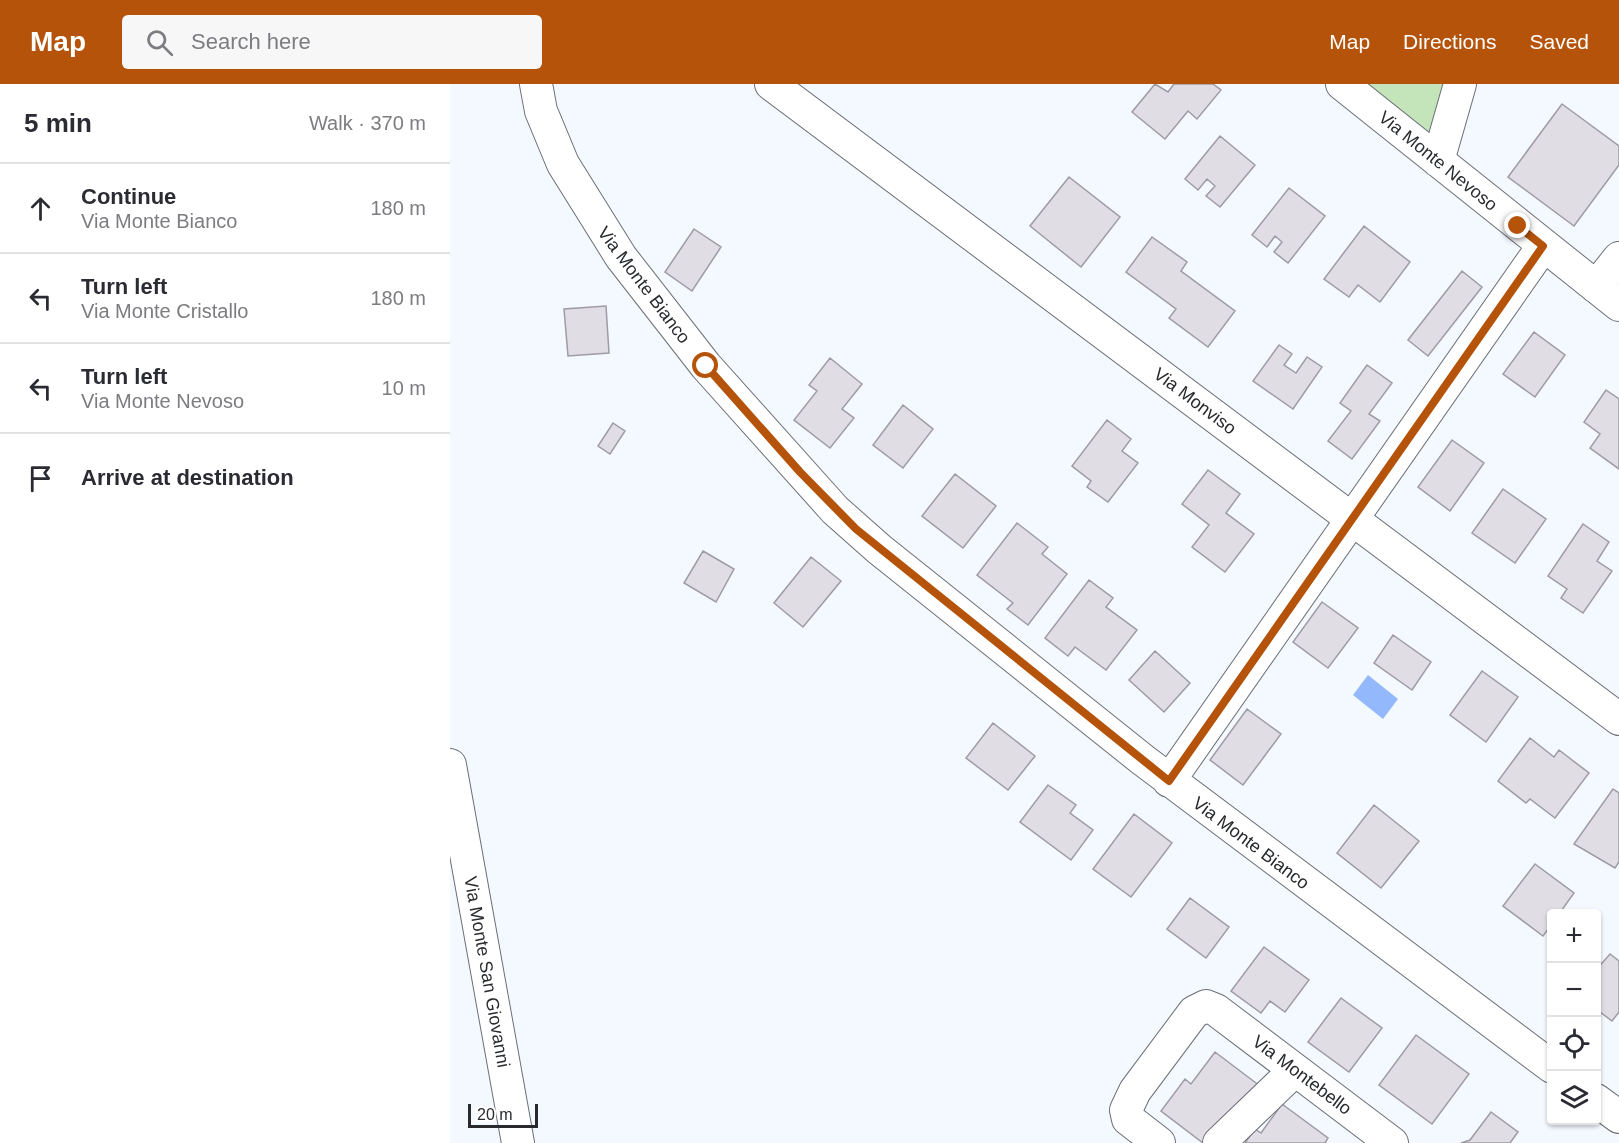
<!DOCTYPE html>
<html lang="en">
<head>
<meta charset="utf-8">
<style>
  :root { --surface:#fff; --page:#f7f7f7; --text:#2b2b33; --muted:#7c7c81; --line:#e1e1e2; --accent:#b45309 }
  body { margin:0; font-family:Arial,sans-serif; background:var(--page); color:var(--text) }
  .controls { position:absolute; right:18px; bottom:18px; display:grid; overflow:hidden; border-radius:6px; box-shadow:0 2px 4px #0004 }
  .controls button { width:54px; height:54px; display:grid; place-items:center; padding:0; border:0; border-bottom:2px solid var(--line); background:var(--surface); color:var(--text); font:30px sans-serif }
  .scale { position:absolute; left:18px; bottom:15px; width:70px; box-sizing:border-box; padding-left:6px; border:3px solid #282a2d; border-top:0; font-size:16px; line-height:21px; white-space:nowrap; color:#282a2d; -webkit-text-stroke:4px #fff; paint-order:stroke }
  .stop { position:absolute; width:18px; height:18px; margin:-14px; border:4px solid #b45309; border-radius:50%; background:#fff }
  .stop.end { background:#b45309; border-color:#fff; box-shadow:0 2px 6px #0008 }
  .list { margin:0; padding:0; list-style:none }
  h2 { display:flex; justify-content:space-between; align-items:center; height:78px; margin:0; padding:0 24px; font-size:26px }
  h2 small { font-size:20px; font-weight:400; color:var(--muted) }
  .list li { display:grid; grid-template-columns:39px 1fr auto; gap:18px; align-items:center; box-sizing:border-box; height:90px; padding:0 24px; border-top:2px solid var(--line) }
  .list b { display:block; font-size:22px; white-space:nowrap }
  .list p { margin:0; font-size:20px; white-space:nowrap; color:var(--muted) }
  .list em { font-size:20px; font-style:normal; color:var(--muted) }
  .icon { flex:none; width:33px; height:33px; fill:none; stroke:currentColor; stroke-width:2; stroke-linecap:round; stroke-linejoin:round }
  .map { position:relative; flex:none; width:1169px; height:1059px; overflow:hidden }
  header { display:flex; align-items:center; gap:36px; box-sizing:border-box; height:84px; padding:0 30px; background:var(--accent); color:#fff }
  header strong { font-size:28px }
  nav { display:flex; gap:33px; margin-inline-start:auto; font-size:21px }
  .search { width:420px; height:54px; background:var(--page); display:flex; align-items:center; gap:15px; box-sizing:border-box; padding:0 21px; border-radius:6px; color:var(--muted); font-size:22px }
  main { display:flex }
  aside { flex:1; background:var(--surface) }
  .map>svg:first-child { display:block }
  .green { fill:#c4e4b9 }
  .water { fill:#93b9fc }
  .building { fill:#e0dde5; stroke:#9e9ba3; stroke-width:1.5 }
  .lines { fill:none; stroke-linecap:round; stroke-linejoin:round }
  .minor-casing { stroke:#6b6f76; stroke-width:34 }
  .minor { stroke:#fff; stroke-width:32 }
  .route { stroke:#b45309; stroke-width:8 }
  .labels { text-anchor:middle; stroke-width:4.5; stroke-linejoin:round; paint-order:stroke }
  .street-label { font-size:18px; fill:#282a2d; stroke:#fff }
</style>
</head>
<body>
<header>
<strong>Map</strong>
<div class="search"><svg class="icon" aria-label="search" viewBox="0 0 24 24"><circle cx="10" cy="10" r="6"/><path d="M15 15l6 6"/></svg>Search here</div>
<nav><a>Map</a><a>Directions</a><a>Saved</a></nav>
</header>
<main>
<aside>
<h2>5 min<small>Walk · 370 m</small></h2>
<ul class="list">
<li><svg class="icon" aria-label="ahead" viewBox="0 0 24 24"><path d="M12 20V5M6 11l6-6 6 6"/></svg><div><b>Continue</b><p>Via Monte Bianco</p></div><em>180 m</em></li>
<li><svg class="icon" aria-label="left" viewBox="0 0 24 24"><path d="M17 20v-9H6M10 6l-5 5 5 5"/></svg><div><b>Turn left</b><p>Via Monte Cristallo</p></div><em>180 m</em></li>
<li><svg class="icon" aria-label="left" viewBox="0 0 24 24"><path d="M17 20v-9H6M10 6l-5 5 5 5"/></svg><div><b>Turn left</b><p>Via Monte Nevoso</p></div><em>10 m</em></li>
<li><svg class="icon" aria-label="arrive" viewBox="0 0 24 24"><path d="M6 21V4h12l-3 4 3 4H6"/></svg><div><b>Arrive at destination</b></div></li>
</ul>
</aside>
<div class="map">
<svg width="1169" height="1059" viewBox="0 0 1169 1059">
  <rect width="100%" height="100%" fill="#f4f8ff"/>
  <path class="green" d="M906,0H993L977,59Z"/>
  <path class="water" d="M918,591L948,615L933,635L903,611Z"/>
  <path class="building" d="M705,0L718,8L724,0H763L771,6L747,35L738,27L715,55L682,28Z
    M1112,20L1169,62V81L1124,142L1058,93Z
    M770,52L805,81L770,123L756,112L765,102L757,95L748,106L735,95Z
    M619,93L670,133L631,183L580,142Z
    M839,104L875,132L838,179L824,168L832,158L825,152L817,163L802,151Z
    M914,142L960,178L930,218L908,201L899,213L874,195Z
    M244,145L271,163L242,207L215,188Z
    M702,153L737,178L731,187L785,227L758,263L719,234L726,225L676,188Z
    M1012,187L1032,203L978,272L958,256Z
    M156,222L159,269L118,272L114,225Z
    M1084,248L1115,271L1085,313L1053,290Z
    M829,261L842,270L834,281L846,289L857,273L872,283L843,325L803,297Z
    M380,274L412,300L392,325L404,334L380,364L344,336L367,307L359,301Z
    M917,281L942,299L919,330L930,337L902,375L878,357L901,327L890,319Z
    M1156,306L1169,315V385L1140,364L1150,350L1134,338Z
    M453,321L483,345L453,384L423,361Z
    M657,336L681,355L672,367L688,379L658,418L637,403L641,397L622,382Z
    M163,339L175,347L160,370L148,362Z
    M1002,356L1034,379L1000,427L968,403Z
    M758,386L790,410L776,429L804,450L775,488L742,463L759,441L732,420Z
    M505,390L546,422L513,464L472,432Z
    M1053,405L1096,435L1065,479L1022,449Z
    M567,439L598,463L592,470L617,490L578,541L557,525L563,519L527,491Z
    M1133,440L1159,458L1147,477L1162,487L1133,529L1111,514L1117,505L1098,492Z
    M253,467L284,485L266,518L234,499Z
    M361,473L391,497L353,543L324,519Z
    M639,496L663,514L656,523L687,546L656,586L625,563L618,572L595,554Z
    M872,518L908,544L878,584L843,558Z
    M943,551L981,578L962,606L924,579Z
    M705,567L740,599L714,628L679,596Z
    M1032,587L1068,613L1036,658L1000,631Z
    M797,625L831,650L793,701L760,676Z
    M543,639L585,672L558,706L516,674Z
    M1080,654L1104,673L1109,666L1139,689L1105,734L1080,715L1076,719L1048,697Z
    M598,701L626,721L620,729L643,746L621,776L570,738Z
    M1163,705L1169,709V778L1165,784L1124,760Z
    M924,721L969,757L931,804L887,769Z
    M684,730L722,759L681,813L643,785Z
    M1085,780L1124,809L1109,830H1102V840L1093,852L1053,822Z
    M740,814L779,843L756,874L717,845Z
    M814,863L859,896L835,928L820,917L811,929L781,907Z
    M1160,870L1169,877V928L1162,937L1146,925V886Z
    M891,914L932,944L899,988L858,958Z
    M966,951L1019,990L982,1040L929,1001Z
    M765,968L810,1002L757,1059H753L711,1027L735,995L741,1000Z
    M832,1020L878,1054L875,1059H795L805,1045L811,1049Z
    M1041,1028L1068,1048L1060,1059H1011L1020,1056Z"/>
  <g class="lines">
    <defs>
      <path id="minor" d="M86,0L91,27L113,80L171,173L256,282L385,426L429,465L693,676L1102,983
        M321,0L1169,635
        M892,0L1169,221
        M988,77L1010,0
        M1146,203L1169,174
        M0,681L68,1059
        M719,697L1093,162
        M1146,1016L1169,1033
        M709,1059L678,1035L676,1026L685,1007L744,928L756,922L766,926L942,1059
        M769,1059L845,986"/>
    </defs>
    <use href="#minor" class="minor-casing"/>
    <use href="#minor" class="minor"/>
  </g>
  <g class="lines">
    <path class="route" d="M256,282L350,388L406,445L719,697L1093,162L1068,142"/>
  </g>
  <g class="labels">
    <g class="street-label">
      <text transform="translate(988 77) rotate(39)" y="6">Via Monte Nevoso</text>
      <text transform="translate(194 201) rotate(53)" y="6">Via Monte Bianco</text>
      <text transform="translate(745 317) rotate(37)" y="6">Via Monviso</text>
      <text transform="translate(801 759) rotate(37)" y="6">Via Monte Bianco</text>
      <text transform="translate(37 888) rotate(80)" y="6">Via Monte San Giovanni</text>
      <text transform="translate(852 991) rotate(37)" y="6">Via Montebello</text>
    </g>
  </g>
</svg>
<div class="controls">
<button>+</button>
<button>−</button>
<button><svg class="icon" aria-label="locate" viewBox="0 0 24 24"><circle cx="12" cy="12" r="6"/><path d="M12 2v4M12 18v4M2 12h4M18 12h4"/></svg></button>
<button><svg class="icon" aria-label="layers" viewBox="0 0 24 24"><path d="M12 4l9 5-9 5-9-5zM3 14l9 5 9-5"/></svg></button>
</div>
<div class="scale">20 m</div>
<div class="stop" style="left:256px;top:282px"></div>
<div class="stop end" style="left:1068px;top:142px"></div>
</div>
</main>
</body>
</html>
